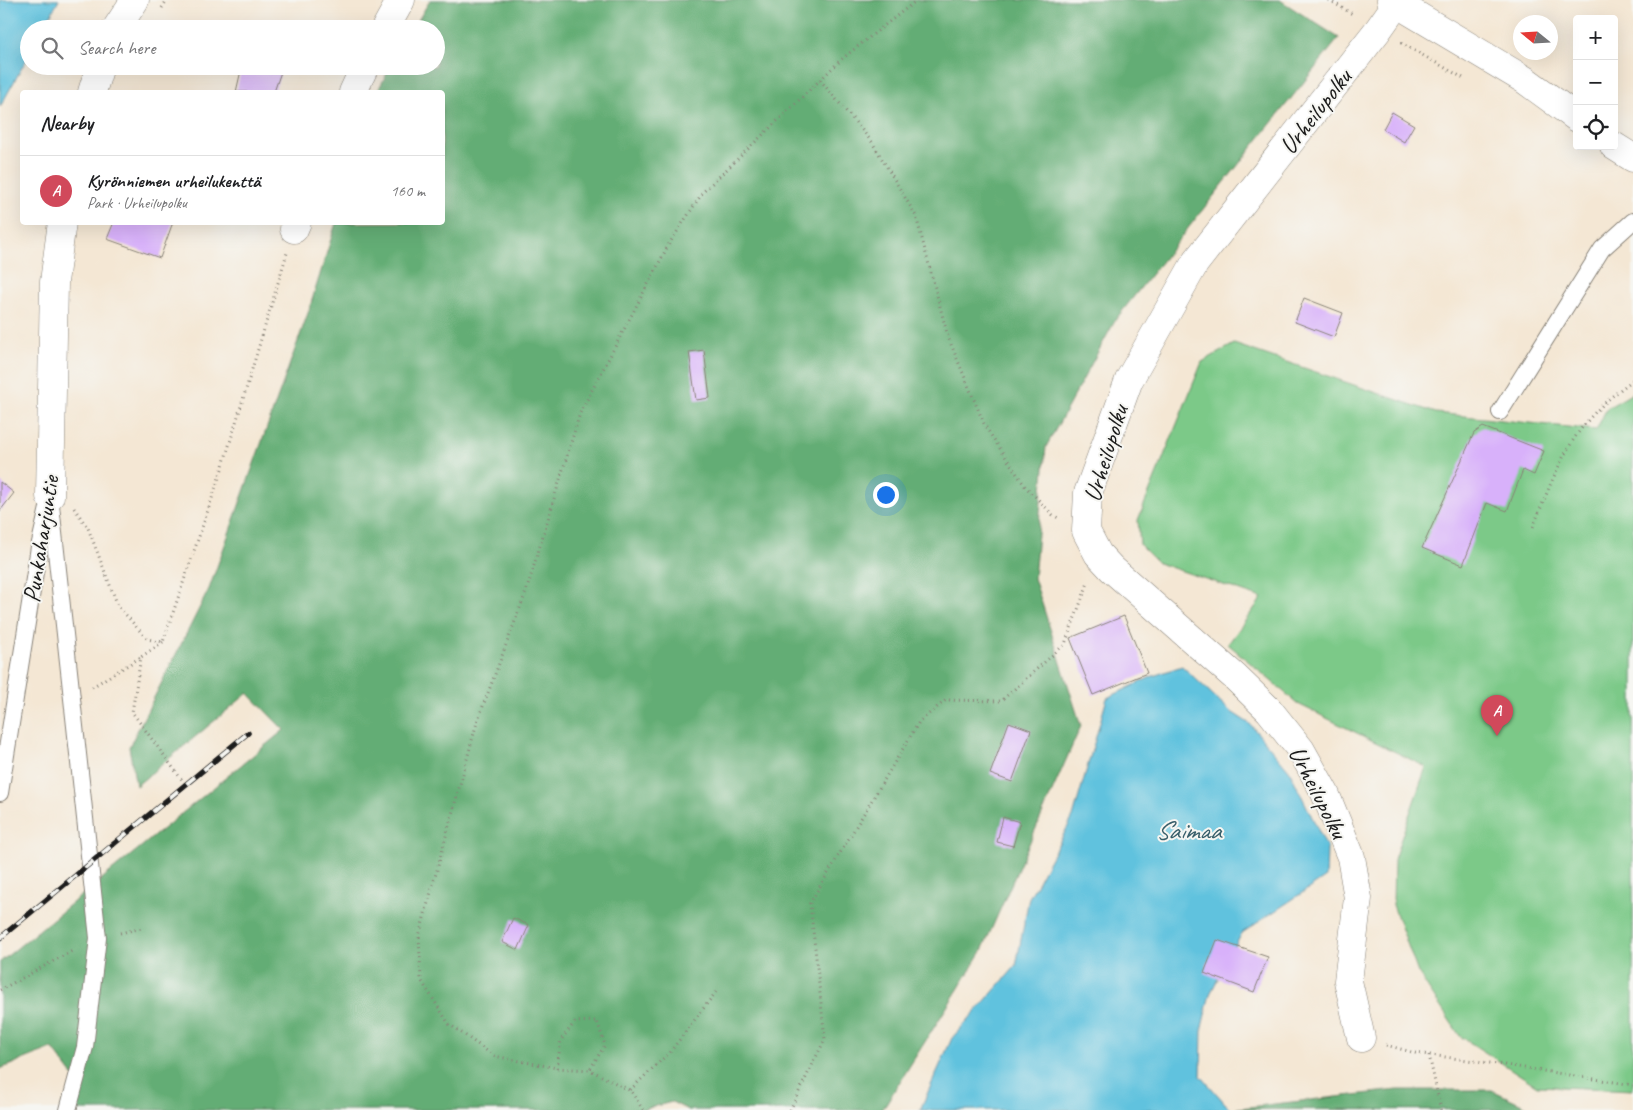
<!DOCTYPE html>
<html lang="en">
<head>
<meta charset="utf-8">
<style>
  :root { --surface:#fff; --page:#f6f6f6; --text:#202124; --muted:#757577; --line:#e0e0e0; --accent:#d1495b }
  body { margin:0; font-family:Caveat,sans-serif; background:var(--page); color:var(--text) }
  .controls { position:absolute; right:15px; top:15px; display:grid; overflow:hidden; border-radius:5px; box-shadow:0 5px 20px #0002 }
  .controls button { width:45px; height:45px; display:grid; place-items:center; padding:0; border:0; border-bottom:1px solid var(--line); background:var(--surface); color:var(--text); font:25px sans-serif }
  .compass { position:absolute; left:1513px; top:15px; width:45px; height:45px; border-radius:50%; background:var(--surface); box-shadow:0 5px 20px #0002; rotate:288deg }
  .you { position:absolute; left:885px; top:494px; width:18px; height:18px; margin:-12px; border:4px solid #fff; border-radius:50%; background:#1a73e8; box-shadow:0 0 0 8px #1a73e833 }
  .badge { display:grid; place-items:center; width:32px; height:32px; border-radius:50%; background:var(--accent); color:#fff; font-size:16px; font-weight:700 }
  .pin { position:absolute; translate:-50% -41px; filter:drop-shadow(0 1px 2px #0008) }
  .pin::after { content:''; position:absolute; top:26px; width:18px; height:15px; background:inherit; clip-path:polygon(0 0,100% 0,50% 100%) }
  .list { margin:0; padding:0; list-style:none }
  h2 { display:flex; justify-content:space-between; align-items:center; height:65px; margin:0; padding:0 20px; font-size:21px }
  h2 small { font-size:16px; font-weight:400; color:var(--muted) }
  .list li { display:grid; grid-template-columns:32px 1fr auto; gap:15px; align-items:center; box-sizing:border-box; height:70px; padding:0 20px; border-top:1px solid var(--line) }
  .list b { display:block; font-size:19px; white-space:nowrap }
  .list p { margin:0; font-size:16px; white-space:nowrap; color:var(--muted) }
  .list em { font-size:16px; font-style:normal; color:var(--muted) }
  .icon { flex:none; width:28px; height:28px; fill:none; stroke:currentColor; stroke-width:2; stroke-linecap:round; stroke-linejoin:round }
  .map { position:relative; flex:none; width:1633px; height:1110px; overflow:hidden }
  .search { position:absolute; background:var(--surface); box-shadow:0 5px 20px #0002; left:20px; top:20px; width:425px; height:55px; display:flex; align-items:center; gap:12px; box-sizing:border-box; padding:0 18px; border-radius:28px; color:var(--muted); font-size:19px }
  .panel { position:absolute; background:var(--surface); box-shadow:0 5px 20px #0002; left:20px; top:90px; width:425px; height:135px; border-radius:5px }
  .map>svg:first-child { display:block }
  .green { fill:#7bc988; stroke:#4c7252 }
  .forest { fill:#64ad74; stroke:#406448 }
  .water { fill:#60c2de; stroke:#3e6f7d }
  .building { fill:#d8b1fa }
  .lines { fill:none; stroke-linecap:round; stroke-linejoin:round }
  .service-casing { stroke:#888278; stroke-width:18 }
  .minor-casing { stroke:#888278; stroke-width:29 }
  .path { stroke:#888278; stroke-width:3; stroke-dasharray:1 4; stroke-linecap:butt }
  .service { stroke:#fff; stroke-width:16 }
  .minor { stroke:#fff; stroke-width:28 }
  .rail-casing { stroke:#1c1c1c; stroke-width:5.5 }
  .rail { stroke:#f6f6f2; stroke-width:4; stroke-dasharray:11; stroke-linecap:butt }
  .labels { text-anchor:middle; stroke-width:4; stroke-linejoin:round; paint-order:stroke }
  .street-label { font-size:25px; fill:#1c1c1c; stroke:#f6f6f2 }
  .water-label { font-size:26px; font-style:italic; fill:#375e6a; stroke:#f6f6f2 }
</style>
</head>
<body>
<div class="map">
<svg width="1633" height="1110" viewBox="0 0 1633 1110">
  <rect width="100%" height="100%" fill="#f6f6f2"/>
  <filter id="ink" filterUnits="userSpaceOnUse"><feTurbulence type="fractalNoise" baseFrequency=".02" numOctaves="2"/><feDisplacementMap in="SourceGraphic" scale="10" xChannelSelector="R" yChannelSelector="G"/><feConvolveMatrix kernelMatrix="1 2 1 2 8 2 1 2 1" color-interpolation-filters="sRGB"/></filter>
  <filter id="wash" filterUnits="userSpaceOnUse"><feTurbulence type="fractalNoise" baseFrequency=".0096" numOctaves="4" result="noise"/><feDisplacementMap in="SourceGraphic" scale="20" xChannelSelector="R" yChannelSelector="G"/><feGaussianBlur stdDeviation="1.12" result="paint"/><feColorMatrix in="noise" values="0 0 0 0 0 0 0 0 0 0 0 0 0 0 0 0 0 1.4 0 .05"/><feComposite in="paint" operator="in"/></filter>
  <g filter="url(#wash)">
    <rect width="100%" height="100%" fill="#f4e7d4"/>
    <path class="green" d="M1234,344L1436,413L1596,430L1607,408L1633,393V1090L1537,1086L1460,1036L1418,973L1393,905L1394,859L1426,767L1298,704L1228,644L1262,598L1158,563L1140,545L1138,520L1202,362Z"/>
    <path class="forest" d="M430,0H1280L1339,38L1116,319L1046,447L1034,578L1081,726L981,953L882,1110H688L672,1102L641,1110H68L77,1081L52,1048L0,1069V962L284,730L248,693L136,786L129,747L209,589L308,313L336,223L442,222V92H377L391,66H436V29H413Z
      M1397,1090H1492L1535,1110L1231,1109Z"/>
    <path class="water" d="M0,0H59L43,29H29V55L0,107Z
      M1182,666L1230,711L1250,724L1289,770L1327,848L1326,877L1242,933L1210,994L1202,1027L1201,1076L1231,1110H920L952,1038L1016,966L1029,898L1073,817L1107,698L1153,676Z"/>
    <g id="blocks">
      <path class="building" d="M242,66H283L274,92H236Z
        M1392,112L1414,125L1404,142L1383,129Z
        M114,222H173L160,258L107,239Z
        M1304,298L1343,313L1334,337L1295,322Z
        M704,350L710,398L696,400L689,352Z
        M1483,427L1544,451L1534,475L1523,470L1507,511L1487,503L1463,565L1422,548L1474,433Z
        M0,482L14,493L0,511Z
        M1124,616L1147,673L1093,695L1070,638Z
        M1009,722L1031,730L1012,782L990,774Z
        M1003,817L1020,822L1013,846L997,842Z
        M513,918L529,925L518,950L502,942Z
        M1217,940L1268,957L1254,992L1204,973Z"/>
    </g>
  </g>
  <g filter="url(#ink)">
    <use href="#blocks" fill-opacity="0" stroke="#888278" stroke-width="1"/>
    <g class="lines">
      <defs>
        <path id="service" d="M1500,412L1602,249L1633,221
          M50,496L98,938L85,1047L68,1110
          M0,793L39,547L48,508"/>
        <path id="minor" d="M1391,0L1525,80L1577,118
          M116,29L135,0
          M385,29L401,0
          M92,92L100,66
          M353,92L365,66
          M1614,146L1633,158
          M294,229L297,222
          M50,496L54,282L62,222
          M1361,1038L1348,981L1358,898L1351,857L1325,793L1301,750L1269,710L1235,677L1112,569L1098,554L1086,531L1088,493L1129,380L1195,263L1378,30L1397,3"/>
      </defs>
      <use href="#service" class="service-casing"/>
      <use href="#minor" class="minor-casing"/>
      <path class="path" d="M1329,0L1354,15
        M162,8L167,0
        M1401,43L1465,79
        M820,80L872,142L916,216L948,337L985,426L1025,486L1053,515L1060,519
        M74,508L88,528L118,606L147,639L163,642L222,469L287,253
        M1533,527C1561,459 1571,425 1633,380
        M163,642L141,657L132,712L185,784
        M92,687L141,657
        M120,933L142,928
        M0,990L74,950
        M1386,1045L1415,1053L1505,1065L1633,1085
        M1429,1055L1441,1110
        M557,1068L561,1040L575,1022L597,1021L605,1045L590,1069
        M630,1090L670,1052L716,992
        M643,1110L631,1091L590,1070L557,1068L494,1056L449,1024L421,980L419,936L477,722L526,592L580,413L669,244L703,192L843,58L917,0
        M790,1110L825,1039L810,903L919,722L946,700L1001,701L1065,644L1088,583"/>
      <use href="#service" class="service"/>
      <use href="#minor" class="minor"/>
      <defs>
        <path id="rail" d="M0,938L248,733"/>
      </defs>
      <use href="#rail" class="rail-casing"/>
      <use href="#rail" class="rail"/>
    </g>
  </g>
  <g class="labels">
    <g class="street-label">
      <text transform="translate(1315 111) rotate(-52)" y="9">Urheilupolku</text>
      <text transform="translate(1105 453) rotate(-73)" y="9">Urheilupolku</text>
      <text transform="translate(40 539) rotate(-81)" y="9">Punkaharjuntie</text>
      <text transform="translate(1319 792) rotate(63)" y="9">Urheilupolku</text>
    </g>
    <g class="water-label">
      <text x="1188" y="839">Saimaa</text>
    </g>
  </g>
</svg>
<div class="controls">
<button>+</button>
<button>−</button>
<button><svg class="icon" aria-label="locate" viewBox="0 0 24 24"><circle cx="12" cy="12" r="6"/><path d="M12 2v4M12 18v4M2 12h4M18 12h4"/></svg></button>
</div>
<svg class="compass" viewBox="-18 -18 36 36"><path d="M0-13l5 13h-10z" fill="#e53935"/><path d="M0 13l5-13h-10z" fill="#757577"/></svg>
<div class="you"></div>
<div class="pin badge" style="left:1497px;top:736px">A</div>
<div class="search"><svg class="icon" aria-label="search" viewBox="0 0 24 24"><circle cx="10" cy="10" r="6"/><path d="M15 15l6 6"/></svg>Search here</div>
<section class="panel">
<h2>Nearby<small></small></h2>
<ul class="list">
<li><span class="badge">A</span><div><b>Kyrönniemen urheilukenttä</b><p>Park · Urheilupolku</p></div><em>160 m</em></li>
</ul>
</section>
</div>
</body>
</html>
